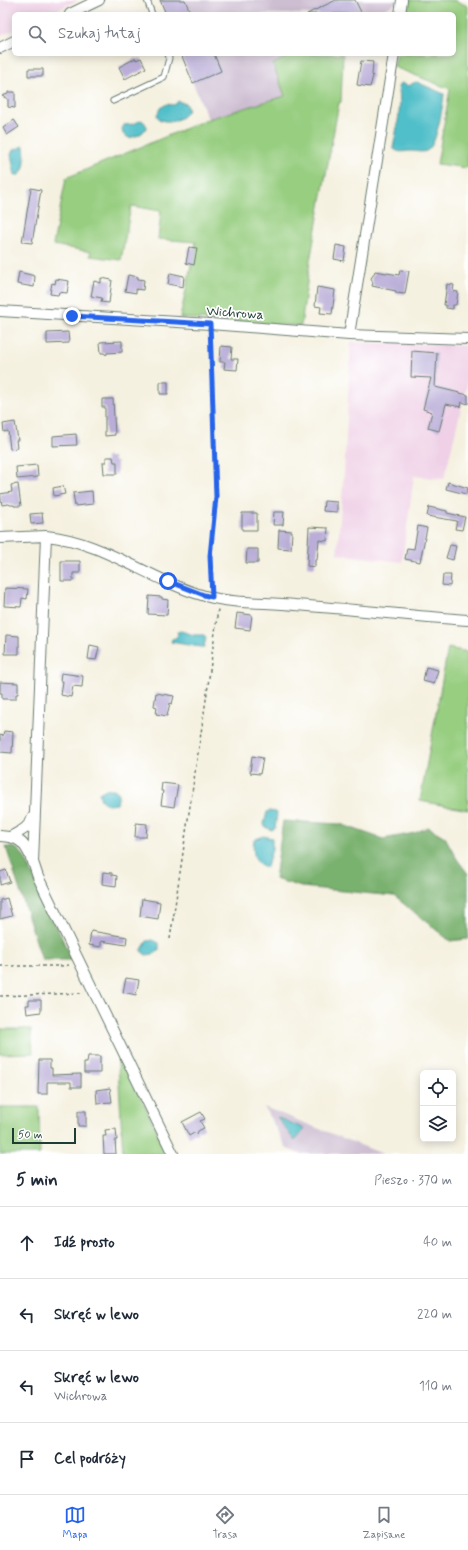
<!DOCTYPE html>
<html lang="pl">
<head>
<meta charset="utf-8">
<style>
  :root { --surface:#fff; --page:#f6f6f7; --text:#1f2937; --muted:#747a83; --line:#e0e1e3; --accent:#2563eb }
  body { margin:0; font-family:Mynerve,sans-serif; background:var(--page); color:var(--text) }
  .controls { position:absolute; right:12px; bottom:12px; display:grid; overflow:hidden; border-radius:6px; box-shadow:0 2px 10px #0003 }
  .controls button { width:36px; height:36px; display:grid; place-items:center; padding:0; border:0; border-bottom:1px solid var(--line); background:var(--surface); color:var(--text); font:20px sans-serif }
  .scale { position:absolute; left:12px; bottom:10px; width:64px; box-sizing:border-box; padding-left:4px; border:2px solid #1f3d34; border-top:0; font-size:11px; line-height:14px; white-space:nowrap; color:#1f3d34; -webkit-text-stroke:3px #fff; paint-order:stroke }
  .stop { position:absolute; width:12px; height:12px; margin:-9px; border:3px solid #2563eb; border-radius:50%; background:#fff }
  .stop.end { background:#2563eb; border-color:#fff; box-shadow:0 1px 4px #0008 }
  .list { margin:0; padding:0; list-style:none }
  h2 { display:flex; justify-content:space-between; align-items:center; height:52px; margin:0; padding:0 16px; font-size:17px }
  h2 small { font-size:13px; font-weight:400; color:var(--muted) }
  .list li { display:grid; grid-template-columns:26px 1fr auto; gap:12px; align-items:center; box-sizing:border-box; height:72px; padding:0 16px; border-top:1px solid var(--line) }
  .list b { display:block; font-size:15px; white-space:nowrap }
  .list p { margin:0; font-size:13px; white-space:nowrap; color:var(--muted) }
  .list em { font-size:13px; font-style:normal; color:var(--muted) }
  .icon { flex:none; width:22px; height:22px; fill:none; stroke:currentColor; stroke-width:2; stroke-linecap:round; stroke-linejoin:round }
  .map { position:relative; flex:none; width:468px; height:1154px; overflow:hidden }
  .search { position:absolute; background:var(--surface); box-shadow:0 2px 10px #0003; left:12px; right:12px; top:12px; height:44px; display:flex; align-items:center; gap:10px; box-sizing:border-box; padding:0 14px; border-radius:6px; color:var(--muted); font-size:15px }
  .sheet { height:340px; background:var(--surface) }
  nav { display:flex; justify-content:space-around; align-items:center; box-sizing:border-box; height:56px; border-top:1px solid var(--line); background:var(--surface); font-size:11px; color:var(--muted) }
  nav a { display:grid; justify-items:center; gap:2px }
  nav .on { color:var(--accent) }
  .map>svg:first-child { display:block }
  .built { fill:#efd0e6 }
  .industrial { fill:#cdbed2; fill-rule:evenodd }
  .green { fill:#97ce80; stroke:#5b865a }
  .forest { fill:#79b16e; stroke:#4c7751 }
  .water { fill:#51bfc9; stroke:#387e7e }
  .building { fill:#baaed8 }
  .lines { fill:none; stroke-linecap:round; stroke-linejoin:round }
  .lane-casing { stroke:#6a7c70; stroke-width:7 }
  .street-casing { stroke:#6a7c70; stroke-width:12 }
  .path { stroke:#6a7c70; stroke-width:1.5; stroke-dasharray:3 3; stroke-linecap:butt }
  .lane { stroke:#fff; stroke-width:5 }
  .street { stroke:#fff; stroke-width:10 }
  .route { stroke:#2563eb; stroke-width:5 }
  .labels { text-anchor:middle; stroke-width:3.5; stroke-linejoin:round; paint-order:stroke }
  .street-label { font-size:14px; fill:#1f3d34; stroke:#fff }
</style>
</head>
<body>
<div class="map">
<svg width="468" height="1154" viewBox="0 0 468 1154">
  <rect width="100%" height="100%" fill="#fff"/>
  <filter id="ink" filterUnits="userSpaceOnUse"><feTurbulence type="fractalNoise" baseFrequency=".025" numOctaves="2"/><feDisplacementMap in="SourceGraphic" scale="8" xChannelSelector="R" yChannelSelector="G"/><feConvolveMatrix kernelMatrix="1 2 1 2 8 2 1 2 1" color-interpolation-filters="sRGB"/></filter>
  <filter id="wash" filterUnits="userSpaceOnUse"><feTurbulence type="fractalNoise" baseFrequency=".012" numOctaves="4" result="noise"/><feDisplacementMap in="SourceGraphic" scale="16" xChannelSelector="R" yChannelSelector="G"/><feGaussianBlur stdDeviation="0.9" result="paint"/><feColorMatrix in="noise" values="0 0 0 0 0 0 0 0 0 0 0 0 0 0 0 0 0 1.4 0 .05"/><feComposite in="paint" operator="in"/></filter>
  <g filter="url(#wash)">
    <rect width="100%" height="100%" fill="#f5f1e0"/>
    <path class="built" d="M0,0H78L48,14H14V30L0,36Z
      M351,342L468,346V380L444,479L414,476L402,562L337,554L344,475Z"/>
    <path class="industrial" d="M159,0H396L395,4L375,14H165Z
      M181,54H293L273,64L285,96L208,119Z
      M264,1107L383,1154H300L287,1149ZM277,1118L304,1130L294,1140Z"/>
    <path class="green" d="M408,0H454L468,6V168L437,164L450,89L394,67L397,54H454V14H405Z
      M293,54H343L341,102L339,103L310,261L301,326L180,318L196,242L158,239L161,211L131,206L121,260L90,256L91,252L53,245L66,178L208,119L285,96L273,64Z
      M448,648L468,652V810L420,801Z
      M0,1029H31L33,1053L0,1054Z
      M117,1048L168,1154H123Z
      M0,1107H39L40,1154H0Z"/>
    <path class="forest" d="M283,821L340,824L383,839L415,833L428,827L445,837L457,859L468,874V939L450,941L394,896L301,887L275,879Z
      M6,847C20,847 21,852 28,864L72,960H42Z"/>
    <path class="water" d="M413,83L417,82L444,94C443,105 437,142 429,149C424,154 417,151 411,151C404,151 399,154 393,148C396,132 403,103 398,87L401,83L409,86Z
      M178,101L186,104L188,109C184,120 171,123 160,120L157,115L160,108L167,104L174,105Z
      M142,120L145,123L147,127C142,135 137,136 129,138L123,134L122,129L124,125L133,124Z
      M24,146C25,156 27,168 19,175H15L11,155L13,150Z
      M181,631L194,635H204L206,637L204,647H200L171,642L172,639L175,638L178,635L177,632Z
      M106,789H114L119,793L117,804L108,805L101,800L99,793Z
      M269,811L276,812L277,815L275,828L272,830L265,827L264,824L267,812Z
      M263,836L272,838V849L267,867C254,865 252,851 254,840Z
      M153,940L159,943V951L154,954L146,955L141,951L147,941Z
      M277,1117L305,1129L295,1141Z"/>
    <g id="blocks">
      <path class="building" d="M160,0H185L191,14H166Z
        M336,0H355L362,14H307Z
        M181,54H214L221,71L193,83Z
        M136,58V60L141,58L146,68L125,79L119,67Z
        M361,61L373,62L372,75L373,76L370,87L357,85Z
        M28,69H43V76H28Z
        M8,92H15V108L8,107V99L2,96L8,94Z
        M14,120L19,127L7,135L3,128Z
        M31,188L41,190L32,243L22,242Z
        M336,245L346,247L344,261L334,259Z
        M189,247L197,248L194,265L186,263Z
        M400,270L409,271L405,294L396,293V291L372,286L373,283L371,278L374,274L375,271L399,275Z
        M19,272L35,276L34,287L17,284Z
        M170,273L184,276L183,287L168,284Z
        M128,275L138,277V279L144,280L143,290L136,289V293L125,291Z
        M101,278L112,280L109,303L101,302L102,298L91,296L94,281L101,283Z
        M56,279L69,281L67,293L59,292L58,295L50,294L52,283L55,284Z
        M447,284L454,285L453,291L458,292L456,305H453V309L446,308V305H444Z
        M317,287L335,290L332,314L320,313L321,307L315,306Z
        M68,332L69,343L47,344V333Z
        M122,341V352L107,353L106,355L104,353H101L100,342Z
        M221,346L232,347L231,359H238L237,370L224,369L225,362H220Z
        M412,351L437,353L435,387L468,395V404L462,402L461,407L446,404L439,431L428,428L432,412L423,409L431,378L411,377Z
        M160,382H168V394H160Z
        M102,399H113L115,435L105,436V407H102Z
        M15,422L18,440H16L17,448L10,449L8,431L4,432L3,424Z
        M76,434L77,445L53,446V436Z
        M106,457H113L114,462H117V474H104L103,462H106Z
        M37,465L38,477L17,479L16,467Z
        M448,482L468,488L466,494L446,489Z
        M18,484L21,506H14V505H10L9,504L2,505L0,494L12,492L11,485Z
        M63,486L65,494L54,496L53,488Z
        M92,491L93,504L75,506L73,493Z
        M324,501L337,502V512L323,511Z
        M429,507L447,511V513L465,517L462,530L455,529L457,521L427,516Z
        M274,512H284L283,525H273Z
        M42,513L43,523L31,524L30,514Z
        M242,513H257V530H242Z
        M418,526L427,528L420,562L405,559L407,548L414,549Z
        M309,527L328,528L327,541L319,540L317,560H315V567L307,566Z
        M279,530L292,531L291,549L278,548Z
        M450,545L456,546L453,560L446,558Z
        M247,549H258V563H246Z
        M61,561H80V573H73V581H61Z
        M443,575H451L450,586L442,585Z
        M5,588L28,589L27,599L22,598L21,607L4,606Z
        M149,596L162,597V599L168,600L167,615L148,614Z
        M237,613L252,615L250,630L235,628Z
        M6,635L19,636V654H5Z
        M90,645L99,647L96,660L88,659Z
        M426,667L438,670L434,684L423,681Z
        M61,673L83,676L82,687L73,686L71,697L61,695L63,681H60Z
        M0,682L18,683V694H16V699H2V693H0Z
        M156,693L174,696L172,704L170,703L167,716L156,714L157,707L154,706Z
        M4,731L13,732L12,753L0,752V735L3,736Z
        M252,756L263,758L260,774L250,773Z
        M162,783L178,785L174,807L161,805L163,791H161Z
        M136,823L147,824L146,837H135Z
        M6,870L10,882L0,885V872Z
        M103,872L112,873V875L117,876L116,886L102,884Z
        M7,898L12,916L0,919V900Z
        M142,899L160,902L158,919L140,916Z
        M91,931L127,937L126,945L101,941V947L89,945Z
        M126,978L139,980L136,995L123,992Z
        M29,1000H41V1012L27,1014L26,1005H29Z
        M88,1056H100V1073H84V1063H87Z
        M39,1060H50V1068H52V1075L81,1074V1087H71V1082H47V1094H38Z
        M110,1088L112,1102L97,1103L96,1090Z
        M78,1111H86V1126H78Z
        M201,1112L205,1119L200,1121L204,1128L198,1131L197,1134L194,1133L189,1136L182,1122Z
        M116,1129L117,1140H115L116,1154H104L103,1136H106L105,1130Z"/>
    </g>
  </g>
  <g filter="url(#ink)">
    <use href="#blocks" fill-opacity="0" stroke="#6a7c70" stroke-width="1"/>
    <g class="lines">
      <defs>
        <path id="lane" d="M147,0L152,14
          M113,101L164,77L169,58L168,54"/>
        <path id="street" d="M70,14L99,0
          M400,14L402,0
          M0,48L14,41
          M0,311L210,324L349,335L468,339
          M349,335L394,54
          M46,536C103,541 151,581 205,596C234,604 265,602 295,605C353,609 410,616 468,620
          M0,538L46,536L33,862L38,877L173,1154
          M0,836C18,837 24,841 31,858
          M10,837C22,830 27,830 33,817"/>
      </defs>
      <use href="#lane" class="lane-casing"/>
      <use href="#street" class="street-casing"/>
      <path class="path" d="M210,332L217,497L210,556L211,588
        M170,939L207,693L218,609
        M0,966H60L70,965
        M0,996L84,993"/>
      <use href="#lane" class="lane"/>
      <use href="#street" class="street"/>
    </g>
  </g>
  <g class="lines" filter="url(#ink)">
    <path class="route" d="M72,316L210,324L216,497L210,556L212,597L204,595L168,581"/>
  </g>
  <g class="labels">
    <g class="street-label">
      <text transform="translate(235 312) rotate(4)" y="5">Wichrowa</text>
    </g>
  </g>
</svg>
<div class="controls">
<button><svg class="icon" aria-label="locate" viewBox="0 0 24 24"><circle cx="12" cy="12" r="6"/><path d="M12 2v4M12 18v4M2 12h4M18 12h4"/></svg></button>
<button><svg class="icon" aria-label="layers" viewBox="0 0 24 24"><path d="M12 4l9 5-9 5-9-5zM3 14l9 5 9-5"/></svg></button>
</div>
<div class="scale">50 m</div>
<div class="stop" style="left:168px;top:581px"></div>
<div class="stop end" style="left:72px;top:316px"></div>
<div class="search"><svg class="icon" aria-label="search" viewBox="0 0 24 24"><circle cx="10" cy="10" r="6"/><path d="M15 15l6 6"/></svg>Szukaj tutaj</div>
</div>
<section class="sheet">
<h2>5 min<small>Pieszo · 370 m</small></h2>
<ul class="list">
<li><svg class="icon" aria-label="ahead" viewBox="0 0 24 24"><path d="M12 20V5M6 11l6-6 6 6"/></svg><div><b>Idź prosto</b></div><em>40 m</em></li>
<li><svg class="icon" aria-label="left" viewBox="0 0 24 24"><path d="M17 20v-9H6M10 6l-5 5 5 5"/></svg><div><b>Skręć w lewo</b></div><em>220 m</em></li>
<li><svg class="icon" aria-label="left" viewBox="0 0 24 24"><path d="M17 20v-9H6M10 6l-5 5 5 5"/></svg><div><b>Skręć w lewo</b><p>Wichrowa</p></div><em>110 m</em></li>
<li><svg class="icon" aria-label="arrive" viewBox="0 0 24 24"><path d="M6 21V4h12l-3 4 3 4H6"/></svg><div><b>Cel podróży</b></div></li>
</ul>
</section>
<nav>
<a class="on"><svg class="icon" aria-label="map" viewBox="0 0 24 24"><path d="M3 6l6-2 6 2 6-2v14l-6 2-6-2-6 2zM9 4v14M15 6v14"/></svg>Mapa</a>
<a><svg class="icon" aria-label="directions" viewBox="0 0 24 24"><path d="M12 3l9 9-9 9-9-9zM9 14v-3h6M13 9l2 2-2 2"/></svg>Trasa</a>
<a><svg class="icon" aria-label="saved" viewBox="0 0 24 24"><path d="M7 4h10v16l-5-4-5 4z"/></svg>Zapisane</a>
</nav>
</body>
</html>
